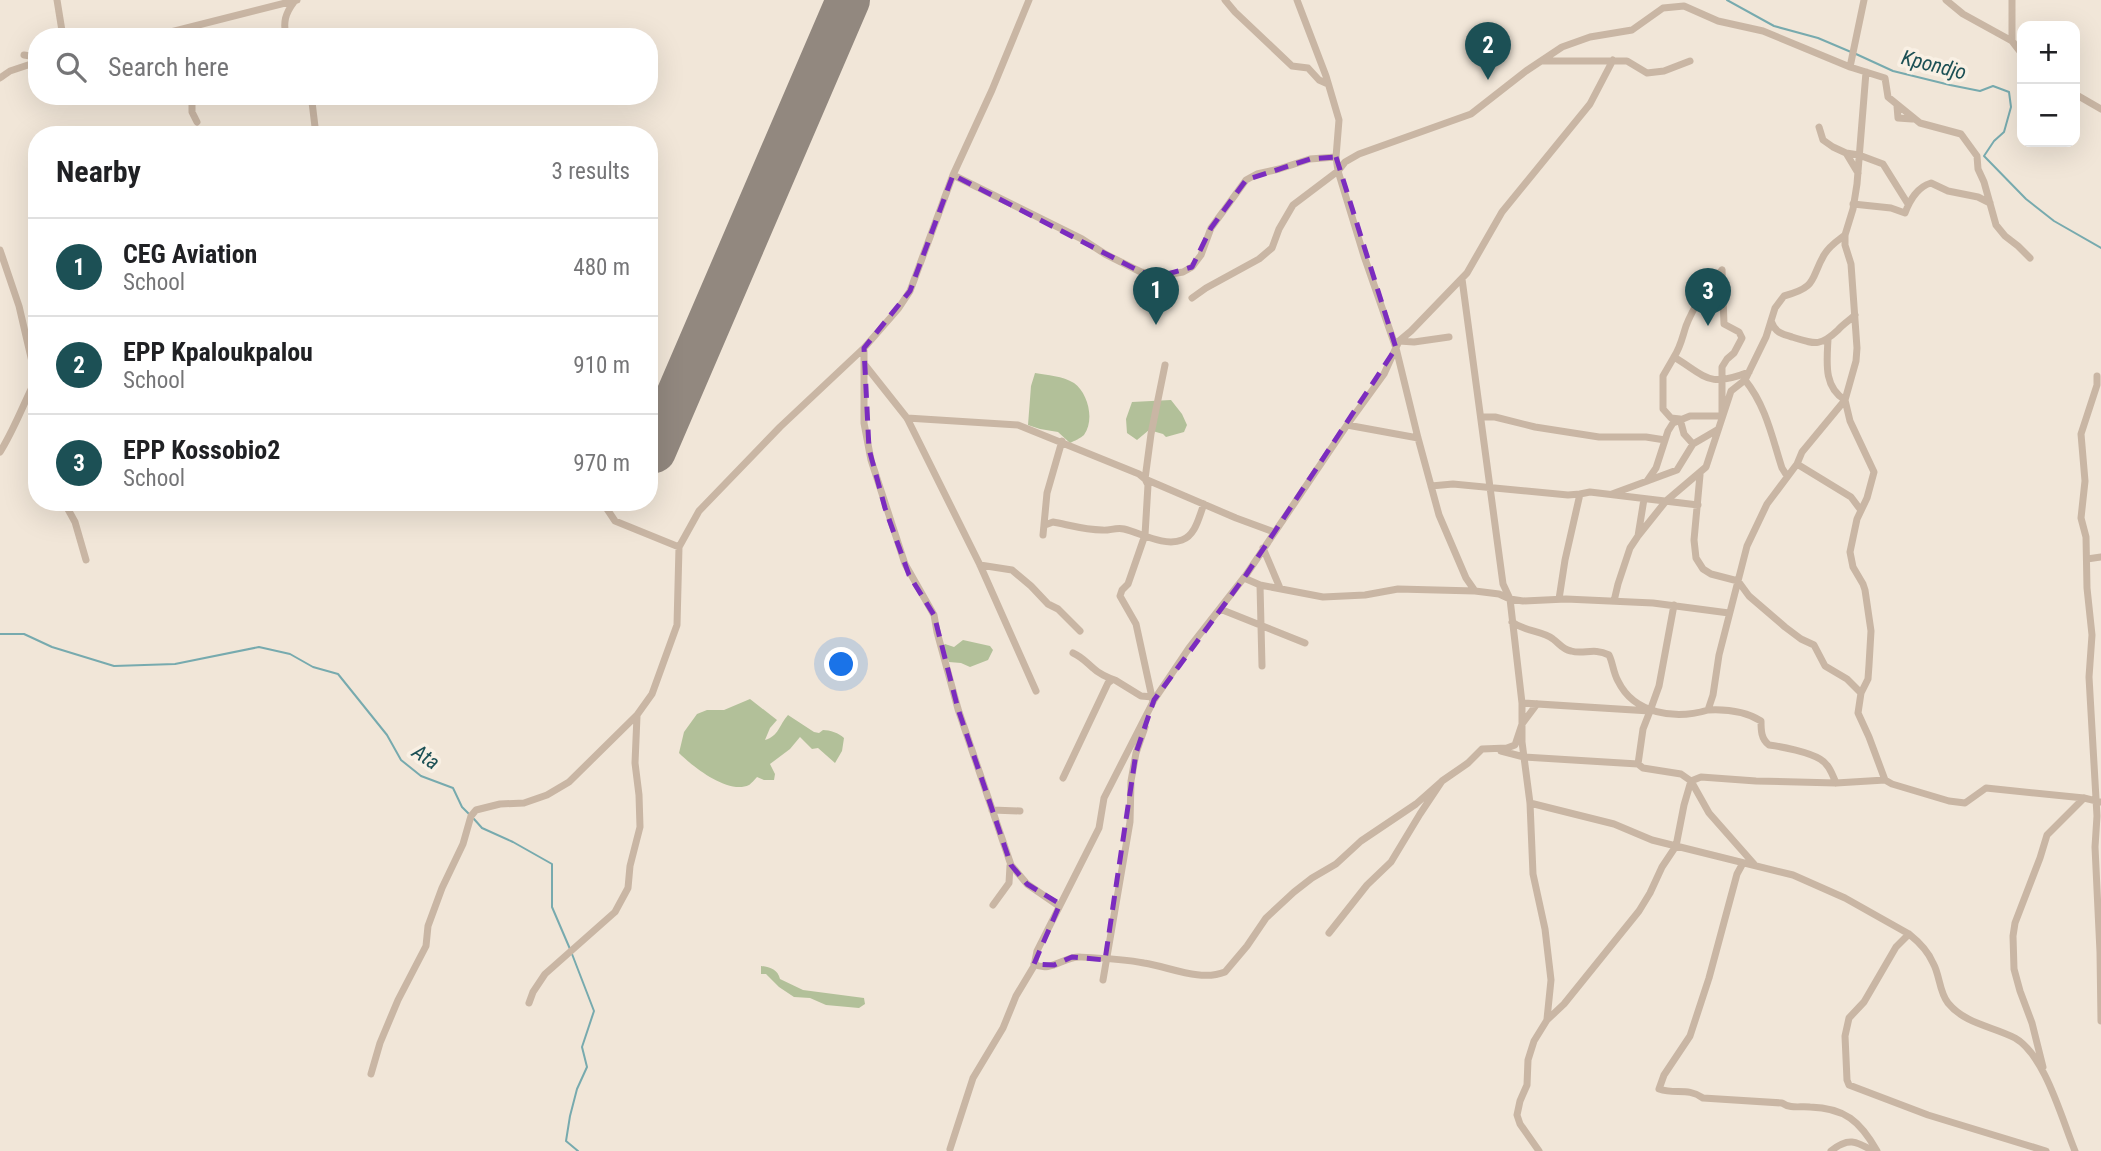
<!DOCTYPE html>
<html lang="en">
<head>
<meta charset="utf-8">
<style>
  :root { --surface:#fff; --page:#f2f2f2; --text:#202124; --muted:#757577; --line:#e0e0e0; --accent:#1c5055 }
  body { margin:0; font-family:"Roboto Condensed",sans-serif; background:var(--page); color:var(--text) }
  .controls { position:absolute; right:21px; top:21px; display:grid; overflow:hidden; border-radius:14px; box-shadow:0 7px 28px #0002 }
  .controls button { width:63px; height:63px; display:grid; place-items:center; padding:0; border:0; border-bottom:2px solid var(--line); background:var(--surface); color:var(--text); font:35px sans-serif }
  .you { position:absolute; left:842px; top:665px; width:24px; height:24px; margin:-18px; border:5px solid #fff; border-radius:50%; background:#1a73e8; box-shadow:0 0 0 10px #1a73e833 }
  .badge { display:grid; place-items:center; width:46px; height:46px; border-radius:50%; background:var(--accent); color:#fff; font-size:23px; font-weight:700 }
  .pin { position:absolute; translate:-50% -58px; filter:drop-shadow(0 2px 4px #0008) }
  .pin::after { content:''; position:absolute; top:37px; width:24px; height:21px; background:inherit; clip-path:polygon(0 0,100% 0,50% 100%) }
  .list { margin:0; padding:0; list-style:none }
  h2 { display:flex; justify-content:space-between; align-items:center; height:91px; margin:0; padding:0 28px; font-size:30px }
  h2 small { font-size:23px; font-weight:400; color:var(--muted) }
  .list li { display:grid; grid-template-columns:46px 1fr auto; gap:21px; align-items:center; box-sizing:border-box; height:98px; padding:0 28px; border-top:2px solid var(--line) }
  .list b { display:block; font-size:26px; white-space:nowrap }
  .list p { margin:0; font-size:23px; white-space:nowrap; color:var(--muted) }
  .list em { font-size:23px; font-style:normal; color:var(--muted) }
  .icon { flex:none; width:38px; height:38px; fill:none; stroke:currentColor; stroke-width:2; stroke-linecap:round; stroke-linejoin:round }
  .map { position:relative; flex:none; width:2101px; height:1151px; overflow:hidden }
  .search { position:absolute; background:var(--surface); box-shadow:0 7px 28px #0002; left:28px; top:28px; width:630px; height:77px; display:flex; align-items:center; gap:18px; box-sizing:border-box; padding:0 24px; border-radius:28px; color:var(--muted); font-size:26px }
  .panel { position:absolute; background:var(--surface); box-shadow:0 7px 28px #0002; left:28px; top:126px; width:630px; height:385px; border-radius:28px }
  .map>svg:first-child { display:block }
  .green { fill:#b2c099 }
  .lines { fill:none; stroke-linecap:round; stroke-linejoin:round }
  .stream { stroke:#77aaae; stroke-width:2 }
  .runway { stroke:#92887f; stroke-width:44 }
  .minor { stroke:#c9b6a4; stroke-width:7 }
  .marked { fill:none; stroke:#7b2cbf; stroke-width:5; stroke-dasharray:14 9; stroke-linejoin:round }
  .labels { text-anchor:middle; stroke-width:7; stroke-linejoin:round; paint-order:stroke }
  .water-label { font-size:21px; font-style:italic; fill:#1c5055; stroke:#f9f0e4 }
</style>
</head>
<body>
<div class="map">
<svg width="2101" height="1151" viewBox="0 0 2101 1151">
  <rect width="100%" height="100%" fill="#f1e6d8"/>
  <path class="green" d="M1035,373C1047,375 1063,376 1074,383C1088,393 1095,420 1084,435C1081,438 1074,441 1070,443L1058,432L1040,429L1028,425L1031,386Z
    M1171,400L1182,414L1187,425L1184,432L1166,437L1163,434L1149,430L1137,440L1127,433L1126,419L1132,402Z
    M963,640L990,646L993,650L988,660L970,667L961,663L949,662L943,646L945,644L954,647Z
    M750,699L777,720L770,728L765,740C779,736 779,725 788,715L814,732L819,733L823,730C830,730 839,733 844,738L842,751L835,763L818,748L812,749L800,737L790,749L770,764L775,774L774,780H764L757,777C755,779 751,784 749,785C728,795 692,766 679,753L684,732L697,714L707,710H724Z
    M761,966C770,967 778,970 780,979L803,990L864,998L865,1004L859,1008L826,1005L810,998L794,997L779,987L766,974H761Z"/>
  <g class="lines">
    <path class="stream" d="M1727,0L1774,26L1818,38L1851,52
      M1856,54L1893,71L1950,85L1980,91L1993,86L2009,92L2011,107L2004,132L1994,141L1984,156L2026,199L2054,221L2101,248
      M0,634H24L52,647L114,666L175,664L259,647L290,654L313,667L338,674L387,735L401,760L421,776L453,788L462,807L470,815
      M474,819L482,828L513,842L552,864V907L570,949
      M572,954L594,1011L582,1047L587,1067L577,1089L570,1116L566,1141L578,1151"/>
    <path class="runway" d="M654,451L848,0"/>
    <path class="minor" d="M57,0L63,37
      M1225,0L1235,12L1292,66L1308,68L1319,80L1328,84
      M1297,0L1326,76L1339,120L1336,157L1338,171L1364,256L1396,348L1418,438L1439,515L1466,578L1475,591L1499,594L1510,599L1522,703L1650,711L1643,729L1638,764L1643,768L1681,774L1691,781L1684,805L1676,846L1793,875L1845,898L1909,934C1919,942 1928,951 1933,963C1940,975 1939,992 1948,1003C1965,1024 1992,1026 2015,1038C2045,1055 2062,1120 2075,1151
      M1864,0L1850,67L1885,78L1888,97L1920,123L1961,134L1977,156L1978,169L1984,182L1996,225L2005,236L2018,246L2030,258
      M1946,0L1963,14L2012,41L2022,54
      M2012,0V41
      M151,37L297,0
      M286,37C283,22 285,14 294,2
      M24,55L37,57
      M1542,61H1627L1647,73L1664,71L1690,61
      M0,78L10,71L37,62
      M2075,94L2101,109
      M192,96V112L197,122
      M306,96L312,102L316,135
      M1897,106L1898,118L1912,119
      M1819,127L1823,140L1833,147L1846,153L1858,173
      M1846,153L1859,155L1883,164L1908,204
      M953,175L1082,239L1105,254L1141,272L1160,276L1183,272L1192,267L1201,255L1211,228L1246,180L1257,174L1279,169L1310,159L1336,157
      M1853,204L1891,208L1905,213C1910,200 1917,187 1931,183L1948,191L1978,197L1990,203
      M0,250L19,306L36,379L37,391
      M1722,270C1709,282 1692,310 1686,326C1682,338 1681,346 1674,357C1707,377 1708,388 1749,372
      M1462,279L1503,584L1510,599L1523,601L1566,599L1653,603L1729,613
      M1192,298L1206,288L1259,259L1272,248L1279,229L1293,205L1338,171L1345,162L1359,154L1471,114L1526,71L1562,47L1590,37L1632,30L1663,8L1684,6L1718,21L1763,31L1850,67
      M1771,321C1775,332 1781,334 1792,337C1815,344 1820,347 1838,330C1843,324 1850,320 1855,315
      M1828,339C1827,361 1823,387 1845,400L1850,421L1874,472L1867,498L1857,519L1850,552L1853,567L1863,584L1865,590L1871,631L1869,665L1868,679L1861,693L1858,713L1869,737L1885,780L1892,784L1949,801L1965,803L1986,788L2084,798L2101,802
      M1399,341L1414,342L1449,337
      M864,348V423L871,460L905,564L934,615L937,632L958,709L1011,865L1027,884L1059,906
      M1674,357L1663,376V409L1671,418L1680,419L1684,434L1693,444
      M865,365L907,418L980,565L1036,691
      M2097,376V385L2081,434L2085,481L2081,518L2086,537L2087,588L2092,635L2089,677L2097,816L2095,847L2100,952L2101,1021
      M1745,380C1766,406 1772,437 1782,468L1787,476
      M1481,417H1495L1535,427L1599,437H1646L1665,440
      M907,418L1018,425L1139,474L1145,479L1236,518L1274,532
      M1347,425L1418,438
      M0,452C14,430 23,405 35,381
      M1797,464L1851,497L1860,509
      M1700,475L1694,540L1696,558L1703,569L1711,574L1738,581L1749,596L1785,627L1801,639L1814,645L1825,666L1847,679L1861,693
      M1647,481L1656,468L1668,431L1673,423L1690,416H1722V367L1727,359L1734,353L1742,338L1739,332L1724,324L1722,270
      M1431,486L1453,484L1568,495L1580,494
      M1612,494L1677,470L1693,444L1717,430
      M64,502L75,522L86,560
      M605,506L615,521L679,547
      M1045,525L1053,522C1069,525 1086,530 1102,530C1109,531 1116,527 1124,529C1141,533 1164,547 1182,540C1196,535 1199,516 1204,504
      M1043,535L1047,493L1062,441
      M1638,536L1644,499
      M1263,548L1280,588
      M2087,559L2101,557
      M980,565L1012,570L1031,586L1048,604L1058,609L1080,631
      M1244,578L1260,585L1323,597L1365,595L1398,589L1475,591
      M1260,585L1262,666
      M1559,599L1565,560L1580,494L1590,492L1698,505
      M1614,601L1618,584L1630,548L1638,536L1666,501L1706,467L1731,391L1745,380L1766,337L1775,308L1784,296C1818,287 1810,279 1824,255C1829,246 1837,241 1845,235
      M1220,609L1305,643
      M1512,622C1526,632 1543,631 1553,639C1560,644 1562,649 1571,651C1584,655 1593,647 1609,655C1613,663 1613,672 1618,681C1634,714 1675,720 1708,710L1713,695L1719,655L1747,546L1767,504L1797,464L1802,452L1845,400L1856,361L1857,348L1851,264L1845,245V235L1853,209L1857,184L1866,72
      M1073,653C1082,657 1086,662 1093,668C1098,673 1108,678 1115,680L1141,696L1153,697
      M1153,702L1136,624L1120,596L1122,590L1128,584L1145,535L1148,485L1145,479L1151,434L1165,365
      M1522,703V742L1530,803L1533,874L1545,929L1551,980L1547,1019
      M1708,710C1727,709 1745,711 1761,721C1761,730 1761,739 1769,745C1784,747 1808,752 1820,759C1829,764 1832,774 1836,783
      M1650,711L1659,686L1674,605
      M1501,751L1524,757L1638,764
      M1063,778L1108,683L1112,680
      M1530,803L1614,824L1652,840L1676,846L1662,867L1650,893L1639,911L1564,1004L1547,1020L1534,1041L1528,1060L1527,1085L1520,1101L1517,1115L1520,1124L1539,1151
      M992,810L1020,811
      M1743,863L1737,874L1709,978L1690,1036L1664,1075L1659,1089C1676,1095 1687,1087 1703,1098L1782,1103C1791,1109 1799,1106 1810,1107C1845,1108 1860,1121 1877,1151
      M1754,864L1709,813L1691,781L1701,777L1756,781L1836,783L1885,780
      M993,905L1009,883L1010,866
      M1329,933L1367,885L1391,862L1420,814L1442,781L1468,763L1482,749L1507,748L1515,745L1522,724L1537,704
      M1909,934L1896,947L1864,1002L1849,1018L1845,1036L1847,1080L1849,1085L1928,1115L2046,1151
      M1034,964C1050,973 1063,957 1079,957C1100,958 1124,959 1144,963C1170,967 1200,982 1225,972L1247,946L1266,918L1294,892L1312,878L1336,864L1361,841L1416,804L1442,781
      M1103,980L1130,822L1131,781L1136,753L1145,727
      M529,1003L533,992L545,974L615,912L628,888L630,866L640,827L639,795L635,763L637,716
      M2043,1067L2032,1023L2020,991L2014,969L2013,936L2015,923L2040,858L2047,835L2084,798
      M371,1074L380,1043L398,1000L426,946L428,926L442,888L463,844L471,816L476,810L500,804L524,803L547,795L569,782L637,715L652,694L677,625L679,547L699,511L780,427L864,348L898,309L910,291L953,175L992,90L1029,0
      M950,1149L973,1078L1003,1028L1016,996L1034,966L1037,951L1099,828L1104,798L1154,700L1189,648L1246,575L1347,425L1384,374L1399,341L1411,331L1467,273L1502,212L1590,104L1613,60
      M1831,1151C1848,1137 1856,1141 1873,1151"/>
  </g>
  <path class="marked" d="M1336,157L1396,348L1246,575L1154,700L1136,753L1105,960L1072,957L1054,965L1034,964L1060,904L1027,884L1011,865L958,709L934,615L909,575L885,508L869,449L864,348L910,291L953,175L1141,272L1160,276L1192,267L1211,228L1246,180L1310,159Z"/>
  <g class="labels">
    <g class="water-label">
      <text transform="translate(1934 65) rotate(14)" y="7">Kpondjo</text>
      <text transform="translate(426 757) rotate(34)" y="7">Ata</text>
    </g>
  </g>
</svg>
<div class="controls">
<button>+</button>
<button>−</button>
</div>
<div class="you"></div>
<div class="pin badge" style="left:1156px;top:325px">1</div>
<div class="pin badge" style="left:1488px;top:80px">2</div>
<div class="pin badge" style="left:1708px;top:326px">3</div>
<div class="search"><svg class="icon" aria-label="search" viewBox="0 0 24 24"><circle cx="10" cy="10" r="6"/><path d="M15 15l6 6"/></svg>Search here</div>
<section class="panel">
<h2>Nearby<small>3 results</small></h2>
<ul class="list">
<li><span class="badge">1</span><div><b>CEG Aviation</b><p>School</p></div><em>480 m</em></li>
<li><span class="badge">2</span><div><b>EPP Kpaloukpalou</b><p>School</p></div><em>910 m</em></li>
<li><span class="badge">3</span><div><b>EPP Kossobio2</b><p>School</p></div><em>970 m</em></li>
</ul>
</section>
</div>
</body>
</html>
